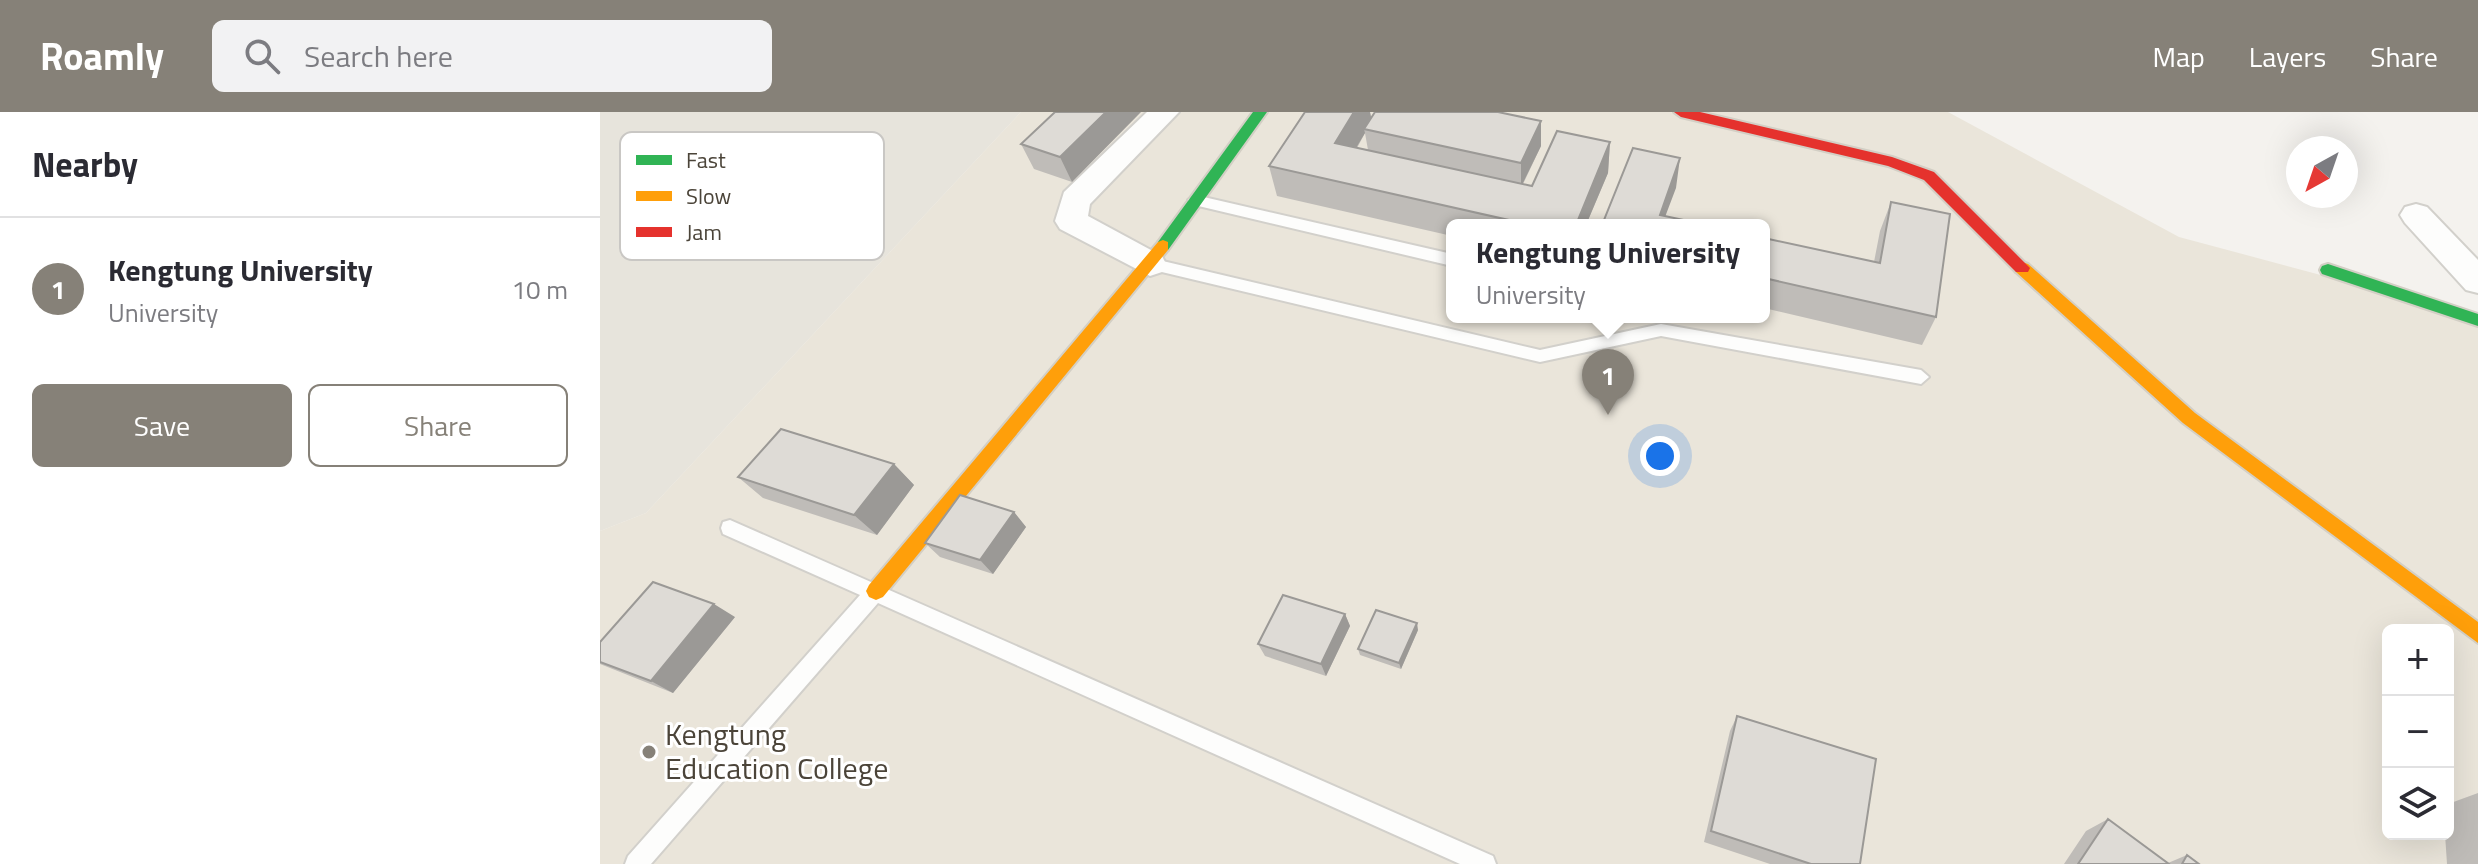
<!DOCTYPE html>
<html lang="en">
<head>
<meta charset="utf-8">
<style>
  :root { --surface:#fff; --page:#f2f2f3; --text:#2b2b33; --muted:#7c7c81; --line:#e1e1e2; --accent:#868178 }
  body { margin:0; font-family:"Titillium Web",sans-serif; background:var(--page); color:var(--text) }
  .controls { position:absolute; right:24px; bottom:24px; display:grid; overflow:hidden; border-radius:12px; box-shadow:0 8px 32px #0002 }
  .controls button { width:72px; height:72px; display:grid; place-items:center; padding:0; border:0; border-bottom:2px solid var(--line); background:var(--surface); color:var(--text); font:40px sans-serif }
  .compass { position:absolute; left:1686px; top:24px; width:72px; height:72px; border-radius:50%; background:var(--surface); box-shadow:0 8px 32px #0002; rotate:220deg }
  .you { position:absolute; left:1060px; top:344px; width:28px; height:28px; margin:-20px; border:6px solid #fff; border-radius:50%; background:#1a73e8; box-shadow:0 0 0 12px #1a73e833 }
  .badge { display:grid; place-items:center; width:52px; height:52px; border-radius:50%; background:var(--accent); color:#fff; font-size:26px; font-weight:700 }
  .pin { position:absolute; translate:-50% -66px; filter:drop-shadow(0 2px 4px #0008) }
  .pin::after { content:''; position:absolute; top:42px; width:28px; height:24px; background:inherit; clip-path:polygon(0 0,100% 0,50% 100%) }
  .popup { position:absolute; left:846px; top:107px; width:324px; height:104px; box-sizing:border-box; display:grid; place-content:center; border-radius:12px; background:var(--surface); filter:drop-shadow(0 2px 6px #0005); font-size:26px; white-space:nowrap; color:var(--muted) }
  .popup b { font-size:30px; color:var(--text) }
  .popup::after { content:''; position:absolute; left:50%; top:100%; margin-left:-16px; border:16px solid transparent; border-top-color:var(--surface) }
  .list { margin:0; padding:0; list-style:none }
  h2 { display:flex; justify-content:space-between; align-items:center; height:104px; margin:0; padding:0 32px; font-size:34px }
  h2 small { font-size:26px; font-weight:400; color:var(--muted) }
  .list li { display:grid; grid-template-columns:52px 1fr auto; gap:24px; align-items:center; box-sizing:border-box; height:144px; padding:0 32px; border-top:2px solid var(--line) }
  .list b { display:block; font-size:30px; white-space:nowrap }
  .list p { margin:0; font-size:26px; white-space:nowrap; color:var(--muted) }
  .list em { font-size:26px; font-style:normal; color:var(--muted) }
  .actions { display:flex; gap:16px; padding:24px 32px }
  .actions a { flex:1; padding:18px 0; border:2px solid var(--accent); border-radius:12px; text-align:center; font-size:28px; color:var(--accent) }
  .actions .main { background:var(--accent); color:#fff }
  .icon { flex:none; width:44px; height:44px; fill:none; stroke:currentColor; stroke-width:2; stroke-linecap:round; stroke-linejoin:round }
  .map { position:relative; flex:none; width:1878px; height:752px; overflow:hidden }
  header { display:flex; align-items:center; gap:48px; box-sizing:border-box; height:112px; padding:0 40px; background:var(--accent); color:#fff }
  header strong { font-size:38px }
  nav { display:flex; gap:44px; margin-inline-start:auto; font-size:28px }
  .search { width:560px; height:72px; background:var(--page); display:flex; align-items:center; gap:20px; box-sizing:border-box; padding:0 28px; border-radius:12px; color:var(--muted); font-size:30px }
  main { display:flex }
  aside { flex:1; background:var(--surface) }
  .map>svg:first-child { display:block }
  .residential { fill:#e7e4dc }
  .education { fill:#eae5da; fill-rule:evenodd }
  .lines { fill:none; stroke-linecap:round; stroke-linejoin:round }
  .lane-casing { stroke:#d2d0cb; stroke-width:4 }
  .street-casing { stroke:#d2d0cb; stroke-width:4 }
  .fast-casing { stroke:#d3cfc5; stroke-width:4 }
  .slow-casing { stroke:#d3cfc5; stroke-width:4 }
  .jam-casing { stroke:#d3cfc5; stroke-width:4 }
  .lane { fill:#fdfdfc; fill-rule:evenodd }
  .street { fill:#fdfdfc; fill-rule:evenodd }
  .fast { fill:#30b455; fill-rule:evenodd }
  .slow { fill:#ff9f0a; fill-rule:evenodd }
  .jam { fill:#e5322d; fill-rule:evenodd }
  .wall { fill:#bfbcb8; fill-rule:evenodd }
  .shaded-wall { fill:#9b9996 }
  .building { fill:#dedbd6; stroke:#9b9996; stroke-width:2 }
  .poi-dot { fill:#868178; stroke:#fff; stroke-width:3 }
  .labels { text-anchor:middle; stroke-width:6; stroke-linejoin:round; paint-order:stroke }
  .poi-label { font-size:30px; fill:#4b4439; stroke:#fff; text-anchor:start }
  .key { fill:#fff; stroke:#c9c7c4; stroke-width:2 }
  .key-label { font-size:22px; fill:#4b4439 }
</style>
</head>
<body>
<header>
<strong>Roamly</strong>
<div class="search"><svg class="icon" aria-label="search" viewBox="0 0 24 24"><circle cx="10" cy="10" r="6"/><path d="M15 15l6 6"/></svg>Search here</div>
<nav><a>Map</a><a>Layers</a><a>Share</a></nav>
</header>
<main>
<aside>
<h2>Nearby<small></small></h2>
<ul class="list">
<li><span class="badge">1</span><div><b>Kengtung University</b><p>University</p></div><em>10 m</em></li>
</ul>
<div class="actions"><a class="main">Save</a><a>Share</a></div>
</aside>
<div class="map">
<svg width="1878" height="752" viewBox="0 0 1878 752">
  <rect width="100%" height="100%" fill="#f4f2ee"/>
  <path class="residential" d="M0,0H421L46,401L0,419Z"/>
  <path class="education" d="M421,0H1348L1579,125L1878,205V752H0V419L46,401ZM852,113H1164V205H852ZM1788,518H1848V722H1788Z"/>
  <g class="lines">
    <defs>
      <path id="lane" d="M595,83L852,142V154L590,92L588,88Z
        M550,146L940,238L1061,212L1321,258L1329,265L1321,272L1061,224L940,250L545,156L542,152Z
        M130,408L893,744L896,752H860L278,491L51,752H25L28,744L260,483L123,422L121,416L123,410Z"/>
      <path id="street" d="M547,0H579L490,92L488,104L562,144L566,152L562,160L550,164L460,117L455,109L464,80Z
        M1816,92L1827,95L1878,148V181L1866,178L1805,111L1800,103L1805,95Z"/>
      <path id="fast" d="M653,0H667L568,138H558V130Z
        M1728,152L1878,202V214L1722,162L1720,158L1722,154Z"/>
      <path id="slow" d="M563,128L568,130V138L283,485L276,488L269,485L266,479L269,473L558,130Z
        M1422,150L1428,152L1595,301L1878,510V531L1583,311L1416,160L1414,156L1416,152Z"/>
      <path id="jam" d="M1074,0H1100L1292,45L1334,60L1430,156L1428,160H1416L1324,68L1288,54L1081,5Z"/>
    </defs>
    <use href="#lane" class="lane-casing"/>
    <use href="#street" class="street-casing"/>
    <use href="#fast" class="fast-casing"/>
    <use href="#slow" class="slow-casing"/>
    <use href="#jam" class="jam-casing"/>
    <use href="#lane" class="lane"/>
    <use href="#street" class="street"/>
    <use href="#fast" class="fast"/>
    <use href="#slow" class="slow"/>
    <use href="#jam" class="jam"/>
  </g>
  <path class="wall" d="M455,0L472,70L434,57L421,32Z
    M705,0H770L771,6L941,9V34L923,72L932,74L1010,30L1008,61L986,113H852V124L677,84L669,54ZM765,21L768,38L757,36Z
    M1291,90L1336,205L1322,233L1164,196V126L1274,150L1280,119Z
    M294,352L314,373L277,423L163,386L138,365Z
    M414,400L426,415L393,462L340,445L325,431Z
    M745,502L750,514L726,564L665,544L658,532Z
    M135,505L73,581L0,552V530Z
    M818,518L801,557L760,543L758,537Z
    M1137,604L1260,752H1170L1104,730L1130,619Z
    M1878,681V752H1847L1845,722H1848V692Z
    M1508,707L1568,751L1587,743L1599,752H1464L1486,719Z"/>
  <path class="shaded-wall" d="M506,0H541L472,70L460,45Z
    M754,0H770L772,10L764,17L765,21L741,61L735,31Z
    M941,9V34L921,75V51Z
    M1010,30L1008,61L986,113H976Z
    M1080,46L1076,76L1062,113L1060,103Z
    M294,352L314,373L277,423L254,403Z
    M414,400L426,415L393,462L380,448Z
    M114,492L135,505L73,581L51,569Z
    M745,502L750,514L726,564L721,552Z
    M817,511L818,518L801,557L799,551Z"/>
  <path class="building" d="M455,0H506L460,45L421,32Z
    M705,0H754L735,31L932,74L957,19L1010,30L976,113H931L669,54Z
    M775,0H898L941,9L921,51L764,17Z
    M1033,36L1080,46L1060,103L1107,113H1002Z
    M1291,90L1350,102L1336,205L1164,166V126L1280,151Z
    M181,317L294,352L254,403L138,365Z
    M360,383L414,400L380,448L325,431Z
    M53,470L114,492L51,569L0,550V530Z
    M683,483L745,502L721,552L658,532Z
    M776,498L817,511L799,551L758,537Z
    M1137,604L1276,647L1260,752H1211L1111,719Z
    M1508,707L1569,752H1478Z
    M1587,743L1599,752H1582Z"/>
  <circle class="poi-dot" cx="49" cy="640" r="8"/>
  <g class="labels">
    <g class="poi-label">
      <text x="65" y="633">Kengtung<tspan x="65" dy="34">Education College</tspan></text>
    </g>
  </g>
  <rect x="20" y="20" width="264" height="128" rx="12" class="key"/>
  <rect x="36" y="43" width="36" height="10" fill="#30b455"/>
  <rect x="36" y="79" width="36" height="10" fill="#ff9f0a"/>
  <rect x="36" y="115" width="36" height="10" fill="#e5322d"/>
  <g class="key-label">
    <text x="86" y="56">Fast</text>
    <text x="86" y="92">Slow</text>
    <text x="86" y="128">Jam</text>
  </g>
</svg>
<div class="controls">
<button>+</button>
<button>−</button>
<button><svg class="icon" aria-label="layers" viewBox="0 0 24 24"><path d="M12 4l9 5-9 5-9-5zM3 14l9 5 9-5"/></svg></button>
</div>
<svg class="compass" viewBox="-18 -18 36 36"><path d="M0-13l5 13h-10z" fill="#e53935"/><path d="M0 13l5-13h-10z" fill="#7c7c81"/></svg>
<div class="you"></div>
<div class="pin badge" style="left:1008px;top:303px">1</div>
<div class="popup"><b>Kengtung University</b>University</div>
</div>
</main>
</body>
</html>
